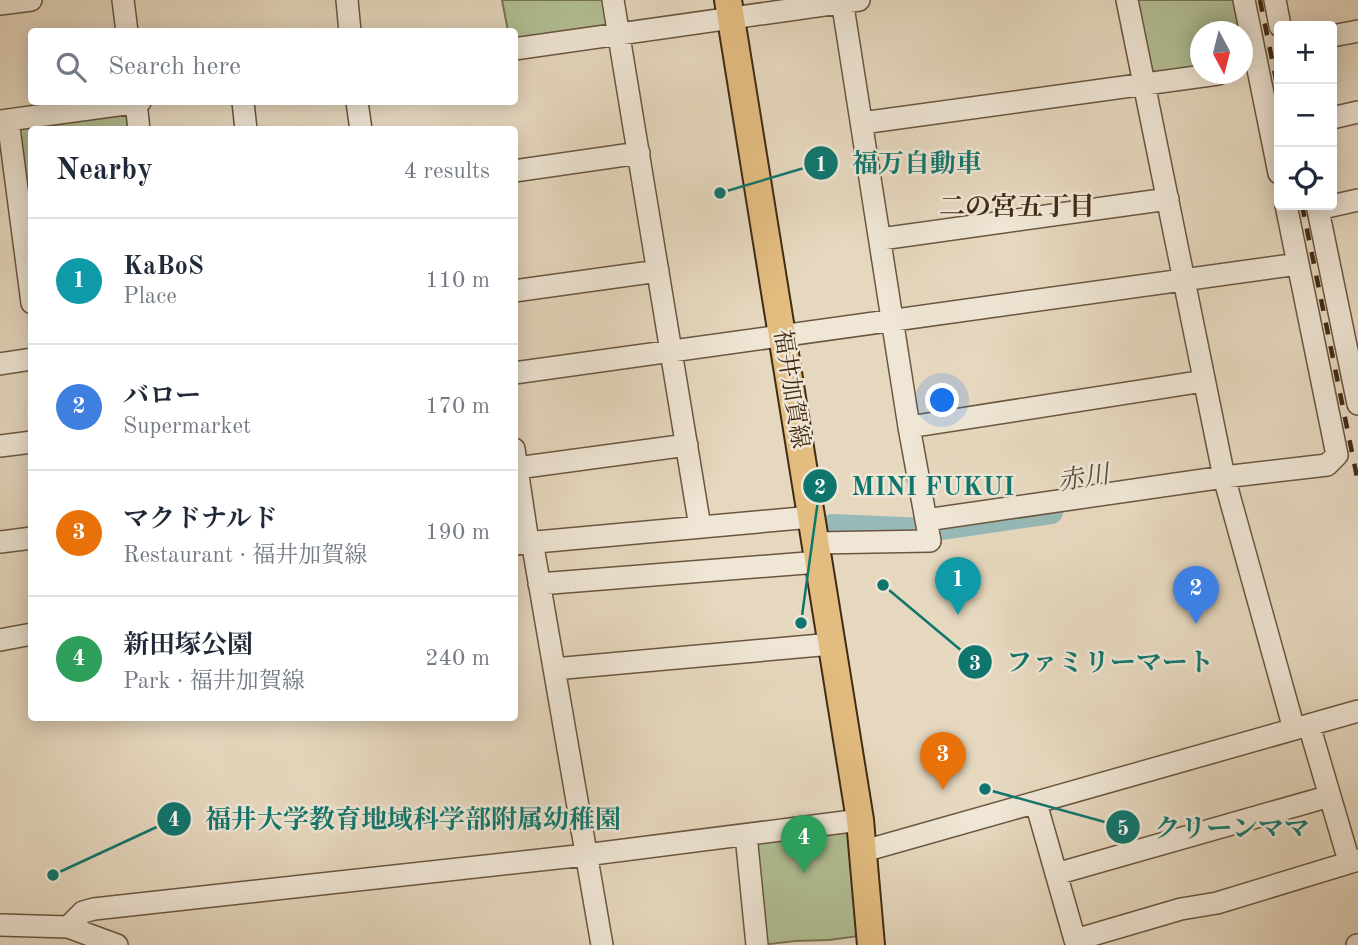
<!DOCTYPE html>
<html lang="en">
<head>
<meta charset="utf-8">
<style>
  :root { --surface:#fff; --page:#f2f2f3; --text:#1f2937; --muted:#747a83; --line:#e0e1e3; --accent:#8f2418 }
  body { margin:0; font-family:"Old Standard TT","Noto Serif JP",serif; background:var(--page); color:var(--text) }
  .controls { position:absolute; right:21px; top:21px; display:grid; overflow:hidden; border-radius:7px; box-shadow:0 4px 18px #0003 }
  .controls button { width:63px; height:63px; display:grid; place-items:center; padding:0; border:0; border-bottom:2px solid var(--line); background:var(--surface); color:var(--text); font:35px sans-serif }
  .compass { position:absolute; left:1190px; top:21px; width:63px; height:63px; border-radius:50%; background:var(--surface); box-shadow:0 4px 18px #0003; rotate:173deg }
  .you { position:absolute; left:943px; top:401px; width:24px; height:24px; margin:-18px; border:5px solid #fff; border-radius:50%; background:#1a73e8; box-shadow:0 0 0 10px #1a73e833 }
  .badge { display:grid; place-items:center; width:46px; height:46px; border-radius:50%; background:var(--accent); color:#fff; font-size:23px; font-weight:700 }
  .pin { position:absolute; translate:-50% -58px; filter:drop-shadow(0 2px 4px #0008) }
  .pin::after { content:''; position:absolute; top:37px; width:24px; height:21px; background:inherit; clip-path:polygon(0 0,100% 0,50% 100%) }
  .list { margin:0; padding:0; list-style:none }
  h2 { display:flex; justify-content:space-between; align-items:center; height:91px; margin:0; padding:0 28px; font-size:30px }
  h2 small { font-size:23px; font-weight:400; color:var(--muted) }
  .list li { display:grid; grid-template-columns:46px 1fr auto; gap:21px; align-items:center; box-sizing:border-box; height:126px; padding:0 28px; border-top:2px solid var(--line) }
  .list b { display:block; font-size:26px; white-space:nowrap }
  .list p { margin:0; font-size:23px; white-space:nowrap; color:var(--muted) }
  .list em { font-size:23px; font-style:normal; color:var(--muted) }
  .icon { flex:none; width:38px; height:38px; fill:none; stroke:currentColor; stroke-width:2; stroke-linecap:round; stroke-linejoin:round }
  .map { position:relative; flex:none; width:1358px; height:945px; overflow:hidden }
  .search { position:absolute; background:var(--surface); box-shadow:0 4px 18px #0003; left:28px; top:28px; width:490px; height:77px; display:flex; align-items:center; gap:18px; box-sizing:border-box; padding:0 24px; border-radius:7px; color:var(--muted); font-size:26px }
  .panel { position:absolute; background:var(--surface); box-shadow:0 4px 18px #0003; left:28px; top:126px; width:490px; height:595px; border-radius:7px }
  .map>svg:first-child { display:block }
  .green { fill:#b2bf94; stroke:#797554; stroke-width:2 }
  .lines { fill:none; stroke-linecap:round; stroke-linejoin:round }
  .river { stroke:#97b9b7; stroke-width:24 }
  .minor-casing { stroke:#6a5640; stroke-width:24 }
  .major-casing { stroke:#402b15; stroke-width:30 }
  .minor { stroke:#efe6d5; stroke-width:21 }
  .major { stroke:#e3bc80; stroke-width:26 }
  .rail { stroke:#402b15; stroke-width:4.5; stroke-dasharray:12 12; stroke-linecap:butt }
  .labels { text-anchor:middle; stroke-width:5; stroke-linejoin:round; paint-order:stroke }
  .street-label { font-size:24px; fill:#402b15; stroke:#efe6d5 }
  .neighbourhood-label { font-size:26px; font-weight:bold; fill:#402b15; stroke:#efe6d5 }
  .water-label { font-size:26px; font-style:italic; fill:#564e3e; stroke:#efe6d5 }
  .leader { fill:none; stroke:#0f766e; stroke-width:2.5 }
  .callout-dot { fill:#0f766e; stroke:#efe6d5; stroke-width:2.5 }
  .mark-label { font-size:21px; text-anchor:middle; font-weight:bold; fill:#fff }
  .callout-label { font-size:26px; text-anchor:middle; font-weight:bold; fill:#0f766e; stroke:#efe6d5; stroke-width:5; stroke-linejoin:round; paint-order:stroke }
</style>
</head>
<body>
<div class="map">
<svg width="1358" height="945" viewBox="0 0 1358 945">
  <rect width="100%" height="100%" fill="#e6d8bf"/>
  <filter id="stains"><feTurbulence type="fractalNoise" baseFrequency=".00286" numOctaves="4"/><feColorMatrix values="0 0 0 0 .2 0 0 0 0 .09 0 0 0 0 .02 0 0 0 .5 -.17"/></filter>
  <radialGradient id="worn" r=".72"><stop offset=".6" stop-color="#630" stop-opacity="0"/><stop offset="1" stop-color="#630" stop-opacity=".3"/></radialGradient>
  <path class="green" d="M502,0H610L615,29L515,44L514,32L508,31Z
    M1127,0H1244L1258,68L1243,70L1242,32H1200V74L1144,84Z
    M138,107L141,129L32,130L31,285L10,124Z
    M848,832L859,936L829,940L795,941L761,945L752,840Z"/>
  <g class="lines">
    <path class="river" d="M832,526L927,530L1051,512"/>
    <defs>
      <path id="minor" d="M123,0L127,32
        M347,0L350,32
        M613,0L700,527
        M842,0L909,427L926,520L1224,477L1327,465L1337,455L1286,205
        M1127,0L1224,477L1294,729
        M1244,0L1279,173
        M1275,0L1280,26
        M0,4L31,0
        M1332,36L1358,31
        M514,49L859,0
        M136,102L139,130
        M243,102L246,130
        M357,102L361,130
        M1332,118L1358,112
        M8,120L32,303
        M0,121L140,102
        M862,123L1218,74
        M514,171L639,153
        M1317,205L1358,404
        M1318,209L1358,200
        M881,239L1168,199
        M514,291L658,271
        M0,364L32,359
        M514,373L1298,264
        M909,427L1204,381
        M0,446L32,442
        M514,449L528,542
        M517,468L687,445
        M532,541L602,945
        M0,542L32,538
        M816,543L930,541L926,520
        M514,544L812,517
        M539,584L819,562
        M0,640L32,634
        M554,669L832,644
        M1309,725L1349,861
        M1036,803L1075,940L1181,909L1217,903L1358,860
        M746,835L757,945
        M864,851L1358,711
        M1056,874L1330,796
        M0,925L68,927L117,945
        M68,927L83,912L94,909L585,855L860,820
        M1357,945H1358"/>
      <path id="major" d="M728,0L860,820L871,945"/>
    </defs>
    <use href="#minor" class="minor-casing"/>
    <use href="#major" class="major-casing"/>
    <use href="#minor" class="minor"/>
    <use href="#major" class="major"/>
    <path class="rail" d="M1260,0L1279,94
      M1302,205L1358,482"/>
  </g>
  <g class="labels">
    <g class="street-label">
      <text transform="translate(792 389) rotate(81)" y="8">福井加賀線</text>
    </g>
    <g class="neighbourhood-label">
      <text x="1017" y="215">二の宮五丁目</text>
    </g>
    <g class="water-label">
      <text transform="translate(1083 477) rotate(-9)" y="9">赤川</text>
    </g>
  </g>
  <path class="leader" d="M720 193L821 163M801 623L820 486M883 585L975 662M53 875L174 819M985 789L1123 827"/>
  <g class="callout-dot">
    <circle cx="720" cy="193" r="7"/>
    <circle cx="801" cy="623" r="7"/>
    <circle cx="883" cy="585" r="7"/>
    <circle cx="53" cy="875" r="7"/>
    <circle cx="985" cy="789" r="7"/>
    <circle cx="821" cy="163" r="18"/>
    <circle cx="820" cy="486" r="18"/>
    <circle cx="975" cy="662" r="18"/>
    <circle cx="174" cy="819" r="18"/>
    <circle cx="1123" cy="827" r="18"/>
  </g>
  <g class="mark-label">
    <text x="821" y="171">1</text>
    <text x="820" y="494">2</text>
    <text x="975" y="670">3</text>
    <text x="174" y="826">4</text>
    <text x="1123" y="835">5</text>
  </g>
  <g class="callout-label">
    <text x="917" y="172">福万自動車</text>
    <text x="933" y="495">MINI FUKUI</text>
    <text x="1110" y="671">ファミリーマート</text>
    <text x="413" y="828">福井大学教育地域科学部附属幼稚園</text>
    <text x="1232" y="837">クリーンママ</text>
  </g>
  <rect width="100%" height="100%" filter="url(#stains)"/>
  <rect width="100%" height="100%" fill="url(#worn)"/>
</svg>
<div class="controls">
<button>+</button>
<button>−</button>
<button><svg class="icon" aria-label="locate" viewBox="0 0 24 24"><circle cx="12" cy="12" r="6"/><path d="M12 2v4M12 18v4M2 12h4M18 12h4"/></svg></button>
</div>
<svg class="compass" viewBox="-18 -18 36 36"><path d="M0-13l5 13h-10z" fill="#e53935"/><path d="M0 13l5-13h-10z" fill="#747a83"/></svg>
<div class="you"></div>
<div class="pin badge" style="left:958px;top:615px;background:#0f9aa8">1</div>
<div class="pin badge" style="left:1196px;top:624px;background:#3f7fe0">2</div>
<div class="pin badge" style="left:943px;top:790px;background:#e8710a">3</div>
<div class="pin badge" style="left:804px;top:873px;background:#2e9e5b">4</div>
<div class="search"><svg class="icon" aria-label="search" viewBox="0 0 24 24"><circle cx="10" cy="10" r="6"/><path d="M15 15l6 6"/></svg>Search here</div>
<section class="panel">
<h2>Nearby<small>4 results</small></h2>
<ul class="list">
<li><span class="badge" style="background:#0f9aa8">1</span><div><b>KaBoS</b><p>Place</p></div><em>110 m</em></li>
<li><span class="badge" style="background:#3f7fe0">2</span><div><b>バロー</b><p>Supermarket</p></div><em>170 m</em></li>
<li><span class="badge" style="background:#e8710a">3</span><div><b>マクドナルド</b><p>Restaurant · 福井加賀線</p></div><em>190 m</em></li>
<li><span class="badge" style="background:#2e9e5b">4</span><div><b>新田塚公園</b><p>Park · 福井加賀線</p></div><em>240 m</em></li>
</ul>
</section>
</div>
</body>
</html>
